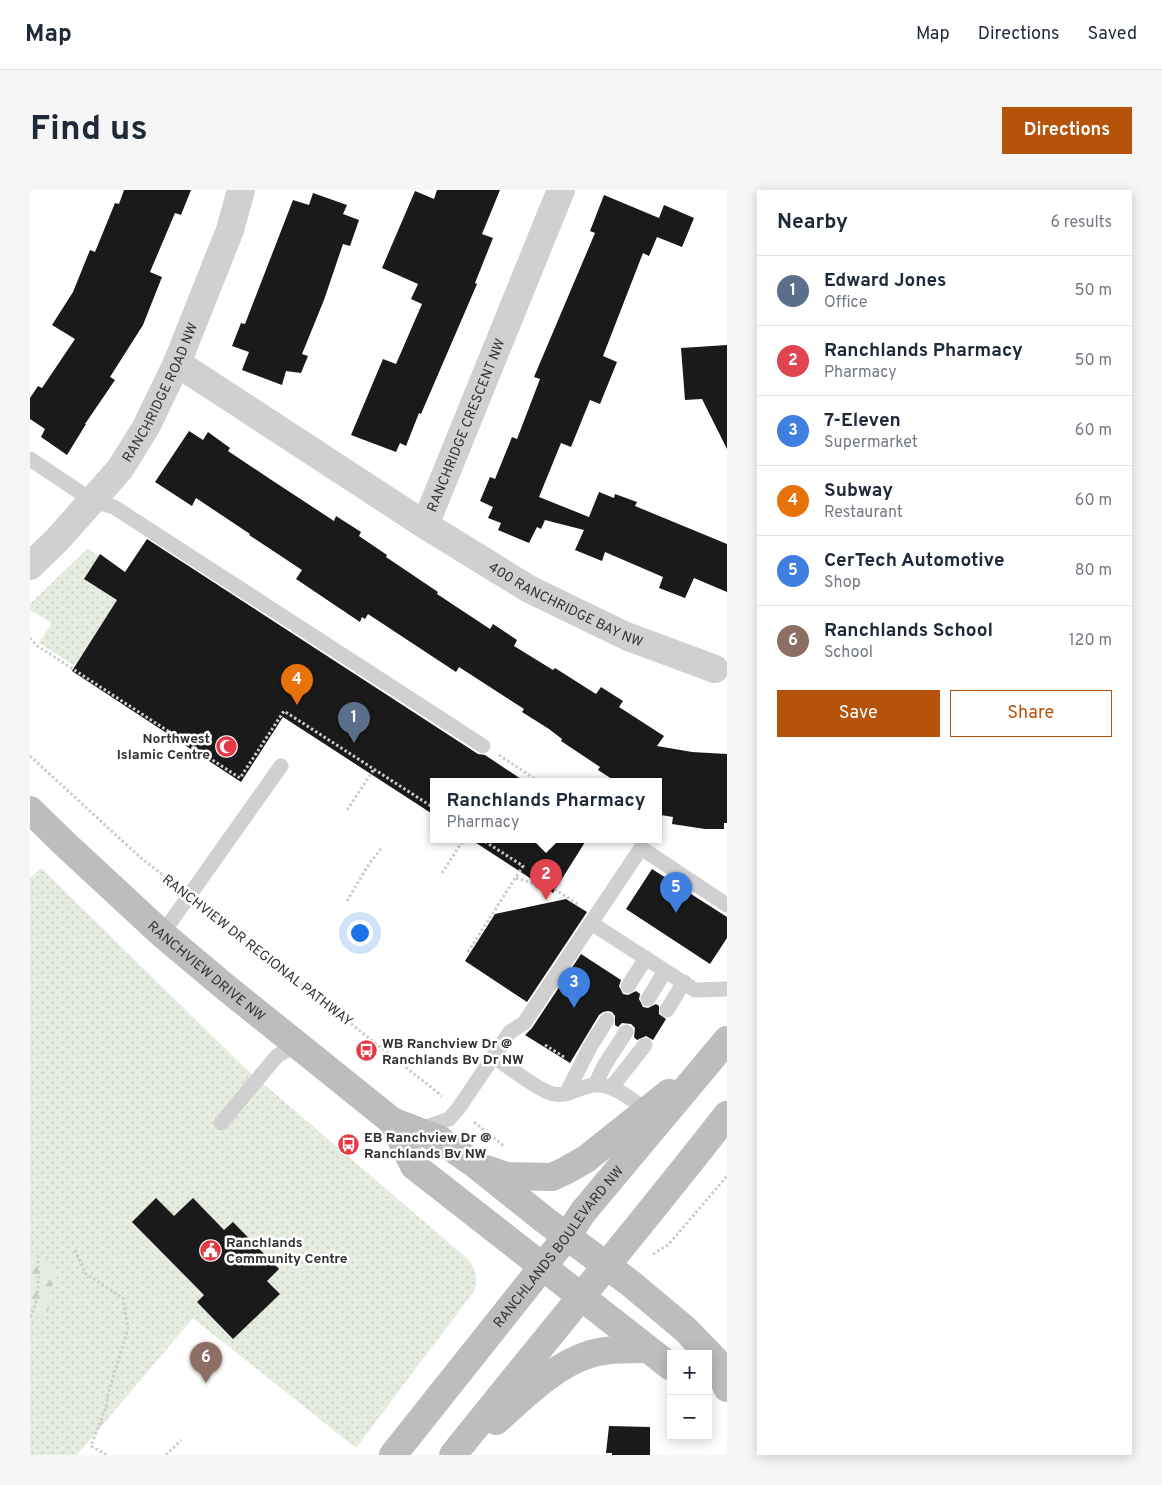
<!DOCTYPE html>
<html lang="en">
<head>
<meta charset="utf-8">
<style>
  :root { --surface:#fff; --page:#f6f6f7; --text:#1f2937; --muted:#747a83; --line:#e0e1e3; --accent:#b45309 }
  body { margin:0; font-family:Overpass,sans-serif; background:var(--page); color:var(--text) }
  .controls { position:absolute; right:15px; bottom:15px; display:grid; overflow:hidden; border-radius:0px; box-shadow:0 2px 12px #0003 }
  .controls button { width:45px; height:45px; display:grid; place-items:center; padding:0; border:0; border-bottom:1px solid var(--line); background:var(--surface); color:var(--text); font:25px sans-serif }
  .you { position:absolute; left:329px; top:742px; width:18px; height:18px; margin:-12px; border:4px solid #fff; border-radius:50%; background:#1a73e8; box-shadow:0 0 0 8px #1a73e833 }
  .badge { display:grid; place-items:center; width:32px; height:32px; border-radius:50%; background:var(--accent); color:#fff; font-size:16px; font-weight:700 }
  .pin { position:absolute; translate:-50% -41px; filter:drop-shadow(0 1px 2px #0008) }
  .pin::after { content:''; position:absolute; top:26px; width:18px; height:15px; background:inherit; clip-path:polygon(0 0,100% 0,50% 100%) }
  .popup { position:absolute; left:400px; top:588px; width:232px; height:65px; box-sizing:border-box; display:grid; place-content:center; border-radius:0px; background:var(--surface); filter:drop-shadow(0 1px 4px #0005); font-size:16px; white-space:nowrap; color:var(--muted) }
  .popup b { font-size:19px; color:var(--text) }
  .popup::after { content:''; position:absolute; left:50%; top:100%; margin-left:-10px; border:10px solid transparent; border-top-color:var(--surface) }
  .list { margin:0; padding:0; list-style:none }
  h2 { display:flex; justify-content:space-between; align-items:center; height:65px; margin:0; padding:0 20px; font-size:21px }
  h2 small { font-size:16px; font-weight:400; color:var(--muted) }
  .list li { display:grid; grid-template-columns:32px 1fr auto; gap:15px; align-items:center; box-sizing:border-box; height:70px; padding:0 20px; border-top:1px solid var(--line) }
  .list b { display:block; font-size:19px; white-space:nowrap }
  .list p { margin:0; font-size:16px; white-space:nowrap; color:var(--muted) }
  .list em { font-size:16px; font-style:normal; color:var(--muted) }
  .actions { display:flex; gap:10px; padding:15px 20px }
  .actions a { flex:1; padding:11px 0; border:1px solid var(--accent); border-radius:0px; text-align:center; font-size:18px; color:var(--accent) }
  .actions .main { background:var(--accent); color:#fff }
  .map { position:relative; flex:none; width:697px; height:1265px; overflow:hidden; border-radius:0px }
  header { display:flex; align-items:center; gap:30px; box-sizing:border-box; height:70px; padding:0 25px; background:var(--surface); border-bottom:1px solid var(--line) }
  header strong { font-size:24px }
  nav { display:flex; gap:28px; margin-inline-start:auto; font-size:18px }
  .intro { display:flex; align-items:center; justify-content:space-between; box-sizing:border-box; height:120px; padding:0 30px }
  h1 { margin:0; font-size:35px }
  .button { padding:12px 22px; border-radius:0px; background:var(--accent); color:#fff; font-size:18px; font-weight:700 }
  main { display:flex; gap:30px; padding:0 30px }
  aside { flex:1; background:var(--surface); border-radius:0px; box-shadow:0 2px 12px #0003 }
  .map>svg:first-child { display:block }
  .grass { fill:url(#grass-dots) }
  .forest { fill:url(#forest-firs) }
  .building { fill:#1a1a1a }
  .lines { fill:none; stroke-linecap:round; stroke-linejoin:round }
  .path { stroke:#cdcdcd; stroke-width:3; stroke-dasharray:2.5 2.5; stroke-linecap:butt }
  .lane { stroke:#d0d0d0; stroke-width:15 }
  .street { stroke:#d0d0d0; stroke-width:28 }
  .secondary { stroke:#bdbdbd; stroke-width:28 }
  .labels { text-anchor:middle; stroke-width:5; stroke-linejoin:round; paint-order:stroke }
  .street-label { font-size:14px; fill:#333; stroke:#fff }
  .poi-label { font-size:14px; font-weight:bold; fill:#333; stroke:#fff; text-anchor:start }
</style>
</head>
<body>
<header>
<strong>Map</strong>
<nav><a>Map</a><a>Directions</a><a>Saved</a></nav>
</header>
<div class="intro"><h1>Find us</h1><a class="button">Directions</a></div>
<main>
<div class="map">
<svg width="697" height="1265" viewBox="0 0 697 1265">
  <defs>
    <pattern id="grass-dots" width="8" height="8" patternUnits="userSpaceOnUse" patternTransform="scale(1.25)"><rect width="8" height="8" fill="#e6ecdf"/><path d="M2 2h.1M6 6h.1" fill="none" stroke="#c6cbc0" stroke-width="1.8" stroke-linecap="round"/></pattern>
    <pattern id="forest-firs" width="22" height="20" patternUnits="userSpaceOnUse" patternTransform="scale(1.25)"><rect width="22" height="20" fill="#e6ecdf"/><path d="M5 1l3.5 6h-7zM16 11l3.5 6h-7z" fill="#c6cbc0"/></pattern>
  </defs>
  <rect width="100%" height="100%" fill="#fff"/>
  <path class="grass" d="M58,358L68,367L87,410L45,476L9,453L22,433L0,420V414Z
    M11,678L216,879L440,1071C446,1082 449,1090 444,1101L326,1258L163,1128L47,1265H0V688Z"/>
  <path class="forest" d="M0,1062L8,1064L26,1077L18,1122L0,1128Z"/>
  <path class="building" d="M94,0H161L151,25L145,23L120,82L132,87L113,135L80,187L85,190L55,234H56L37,265L11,247L15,239L0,229V208L8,196L12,198L45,149L22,135L43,102L60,60L65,62L85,13L89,14Z
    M407,0H470L452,44L463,48L445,93L447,94L391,224L389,223L376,256L370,253L366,262L321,245L353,169L366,174L392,114L381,109L388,94L352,78L385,1L404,9Z
    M283,3L317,15L313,24L329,30L320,56L313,54L294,110L272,164L278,166L271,183L256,181L252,195L212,180L219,162L202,156L211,133L215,134L263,10L279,15Z
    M574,5L629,28L634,15L664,28L652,57L627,47L619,66L613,63L573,166L587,172L570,214L560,210L541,257L531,253L509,307L559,327L569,302L584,308L585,304L607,312L605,316L697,354V402L664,388L655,408L629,398L633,387L575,362L572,371L545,360L554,340L515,330L511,339L507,337L499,353L468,340L471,333L458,328L463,317L450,311L460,287L465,289L482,247L487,249L510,189L504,187L565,43L560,41Z
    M697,155V259L672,209L655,210L651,158Z
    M159,241L173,250L178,242L200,258L198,261L240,289L304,331L306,326L331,342L329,346L357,365L356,367L408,402L407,404L460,439L463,434L487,450L484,456L523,480L525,478L566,504L571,497L593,511L589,517L634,546L627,556L662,562L697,564V633H694V639H675L642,634L643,627L631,625L632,620L628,619V591H585L568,580L570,577L531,551L532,549L519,539L492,522L494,519L429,477L426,482L338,424L335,429L332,427L330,432L266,389L272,380L219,345L220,344L166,308L162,316L125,292Z
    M117,349L448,564L455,565L494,591H404V625L253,527L211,592L42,481L87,410L54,389L70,364L95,382Z
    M440,649H557L523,703Z
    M622,679L697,727V748L680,774L596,719Z
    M536,709L557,722L497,812L435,771L465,724Z
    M551,764L591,790L589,796L593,804L598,805L606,801L610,804L609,809L613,817L618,818L626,814L629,816V824L636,829L623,850L616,846L607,850L604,847L605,838L601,834L592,833L588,837L585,835V826L582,822L578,821L573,822L569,825L540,873L495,845L502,838Z
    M126,1008L144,1026L163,1008L194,1040L203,1032L249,1079L237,1091L250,1104L203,1149L167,1112L174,1105L102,1032Z
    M579,1236L620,1237V1265H582V1263H576Z"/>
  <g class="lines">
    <path class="path" d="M0,448L6,455L210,588L254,521L404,618
      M469,565L508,591
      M0,566L111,668L143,693
      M317,620L344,579
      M412,683L434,649
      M486,688L526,700L549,715
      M317,711L339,674L351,659
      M176,719L412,906
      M438,762L493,676L451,649
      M515,855L534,867
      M444,932L474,956
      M45,1060L56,1084L93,1108L98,1138L78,1204L76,1217L61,1256L77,1265
      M623,1064L638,1055L697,986
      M0,1127C12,1103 7,1090 8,1064
      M136,1265L151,1250"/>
    <path class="lane" d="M0,269L63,311L84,317L453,556
      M697,715L611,658L561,733L665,800L697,799
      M132,744L251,576
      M598,796L616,768
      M618,809L635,781
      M637,820L654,792
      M465,867C477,876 509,901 524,904C539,907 550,896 565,895C584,894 602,910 616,920
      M565,895L574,876L596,842
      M581,898L615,855
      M536,904L560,857L577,830
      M191,933L247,866L259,859L270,857
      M388,940L419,929L428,919L480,842L494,833L561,733"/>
    <g class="street">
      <path id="s1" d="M147,173L395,335L531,0"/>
      <path id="s2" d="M395,335L499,399L596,446L685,479"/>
      <path id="s3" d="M0,376L27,350L90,279L116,237L147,173L200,40L211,0"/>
    </g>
    <g class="secondary">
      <path id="s4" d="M0,620L36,655L132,744L194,796L362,931L409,949L446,975L516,1031L600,1093L655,1139L685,1170L697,1198"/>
      <path d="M362,931L384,976L641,1177"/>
      <path d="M456,979L476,986L522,987L535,981L556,969L639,903"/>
      <path d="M466,1231C494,1206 523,1176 560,1164C578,1159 598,1159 617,1159"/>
      <path id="s5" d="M363,1265L537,1046L553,1022L697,850"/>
      <path d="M423,1265C514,1151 607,1040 697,925"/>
    </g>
  </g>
  <defs>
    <symbol id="mosque-disc" viewBox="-11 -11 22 22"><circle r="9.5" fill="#e63946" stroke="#fff"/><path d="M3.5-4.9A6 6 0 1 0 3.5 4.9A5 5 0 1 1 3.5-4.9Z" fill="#fff"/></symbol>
    <symbol id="bus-disc" viewBox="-11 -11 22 22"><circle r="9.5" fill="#e63946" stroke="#fff"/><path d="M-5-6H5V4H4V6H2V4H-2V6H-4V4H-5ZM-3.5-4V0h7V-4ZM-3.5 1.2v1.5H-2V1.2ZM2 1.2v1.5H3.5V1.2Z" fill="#fff"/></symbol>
    <symbol id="civic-disc" viewBox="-11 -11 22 22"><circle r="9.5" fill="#e63946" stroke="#fff"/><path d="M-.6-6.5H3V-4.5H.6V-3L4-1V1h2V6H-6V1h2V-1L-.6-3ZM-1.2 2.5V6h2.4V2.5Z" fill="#fff"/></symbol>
  </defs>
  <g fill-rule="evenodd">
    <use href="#mosque-disc" x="184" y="544" width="25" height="25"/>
    <use href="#bus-disc" x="324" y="848" width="25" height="25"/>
    <use href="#bus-disc" x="306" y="942" width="25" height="25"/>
    <use href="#civic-disc" x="168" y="1048" width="25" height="25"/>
  </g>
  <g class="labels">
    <g class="street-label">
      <text dy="5" stroke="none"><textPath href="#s3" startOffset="219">RANCHRIDGE ROAD NW</textPath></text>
      <text dy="5" stroke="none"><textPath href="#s1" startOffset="404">RANCHRIDGE CRESCENT NW</textPath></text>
      <text dy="5" stroke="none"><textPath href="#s2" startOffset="162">400 RANCHRIDGE BAY NW</textPath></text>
      <text transform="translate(228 760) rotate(38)" y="5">RANCHVIEW DR REGIONAL PATHWAY</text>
      <text dy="5" stroke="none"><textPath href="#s4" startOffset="239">RANCHVIEW DRIVE NW</textPath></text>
      <text dy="5" stroke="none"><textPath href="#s5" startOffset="266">RANCHLANDS BOULEVARD NW</textPath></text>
    </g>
    <g class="poi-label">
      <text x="180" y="553" text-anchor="end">Northwest<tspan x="180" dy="16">Islamic Centre</tspan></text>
      <text x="352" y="858">WB Ranchview Dr @<tspan x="352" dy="16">Ranchlands Bv Dr NW</tspan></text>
      <text x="334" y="952">EB Ranchview Dr @<tspan x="334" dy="16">Ranchlands Bv NW</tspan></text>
      <text x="196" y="1057">Ranchlands<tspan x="196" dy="16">Community Centre</tspan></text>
    </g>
  </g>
</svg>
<div class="controls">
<button>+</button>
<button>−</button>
</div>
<div class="you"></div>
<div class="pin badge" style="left:324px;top:553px;background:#5c6f8a">1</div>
<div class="pin badge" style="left:516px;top:710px;background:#e0444e">2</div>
<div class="popup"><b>Ranchlands Pharmacy</b>Pharmacy</div>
<div class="pin badge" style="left:544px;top:818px;background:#3f7fe0">3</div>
<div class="pin badge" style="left:267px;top:515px;background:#e8710a">4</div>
<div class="pin badge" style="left:646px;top:723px;background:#3f7fe0">5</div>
<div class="pin badge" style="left:176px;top:1193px;background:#8d6e63">6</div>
</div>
<aside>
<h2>Nearby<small>6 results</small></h2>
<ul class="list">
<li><span class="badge" style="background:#5c6f8a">1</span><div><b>Edward Jones</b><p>Office</p></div><em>50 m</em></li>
<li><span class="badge" style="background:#e0444e">2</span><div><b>Ranchlands Pharmacy</b><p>Pharmacy</p></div><em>50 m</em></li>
<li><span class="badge" style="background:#3f7fe0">3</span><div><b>7-Eleven</b><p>Supermarket</p></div><em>60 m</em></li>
<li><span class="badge" style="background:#e8710a">4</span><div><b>Subway</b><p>Restaurant</p></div><em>60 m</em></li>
<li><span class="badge" style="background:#3f7fe0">5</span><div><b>CerTech Automotive</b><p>Shop</p></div><em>80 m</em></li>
<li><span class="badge" style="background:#8d6e63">6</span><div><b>Ranchlands School</b><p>School</p></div><em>120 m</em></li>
</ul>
<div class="actions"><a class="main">Save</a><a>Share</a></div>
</aside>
</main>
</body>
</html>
